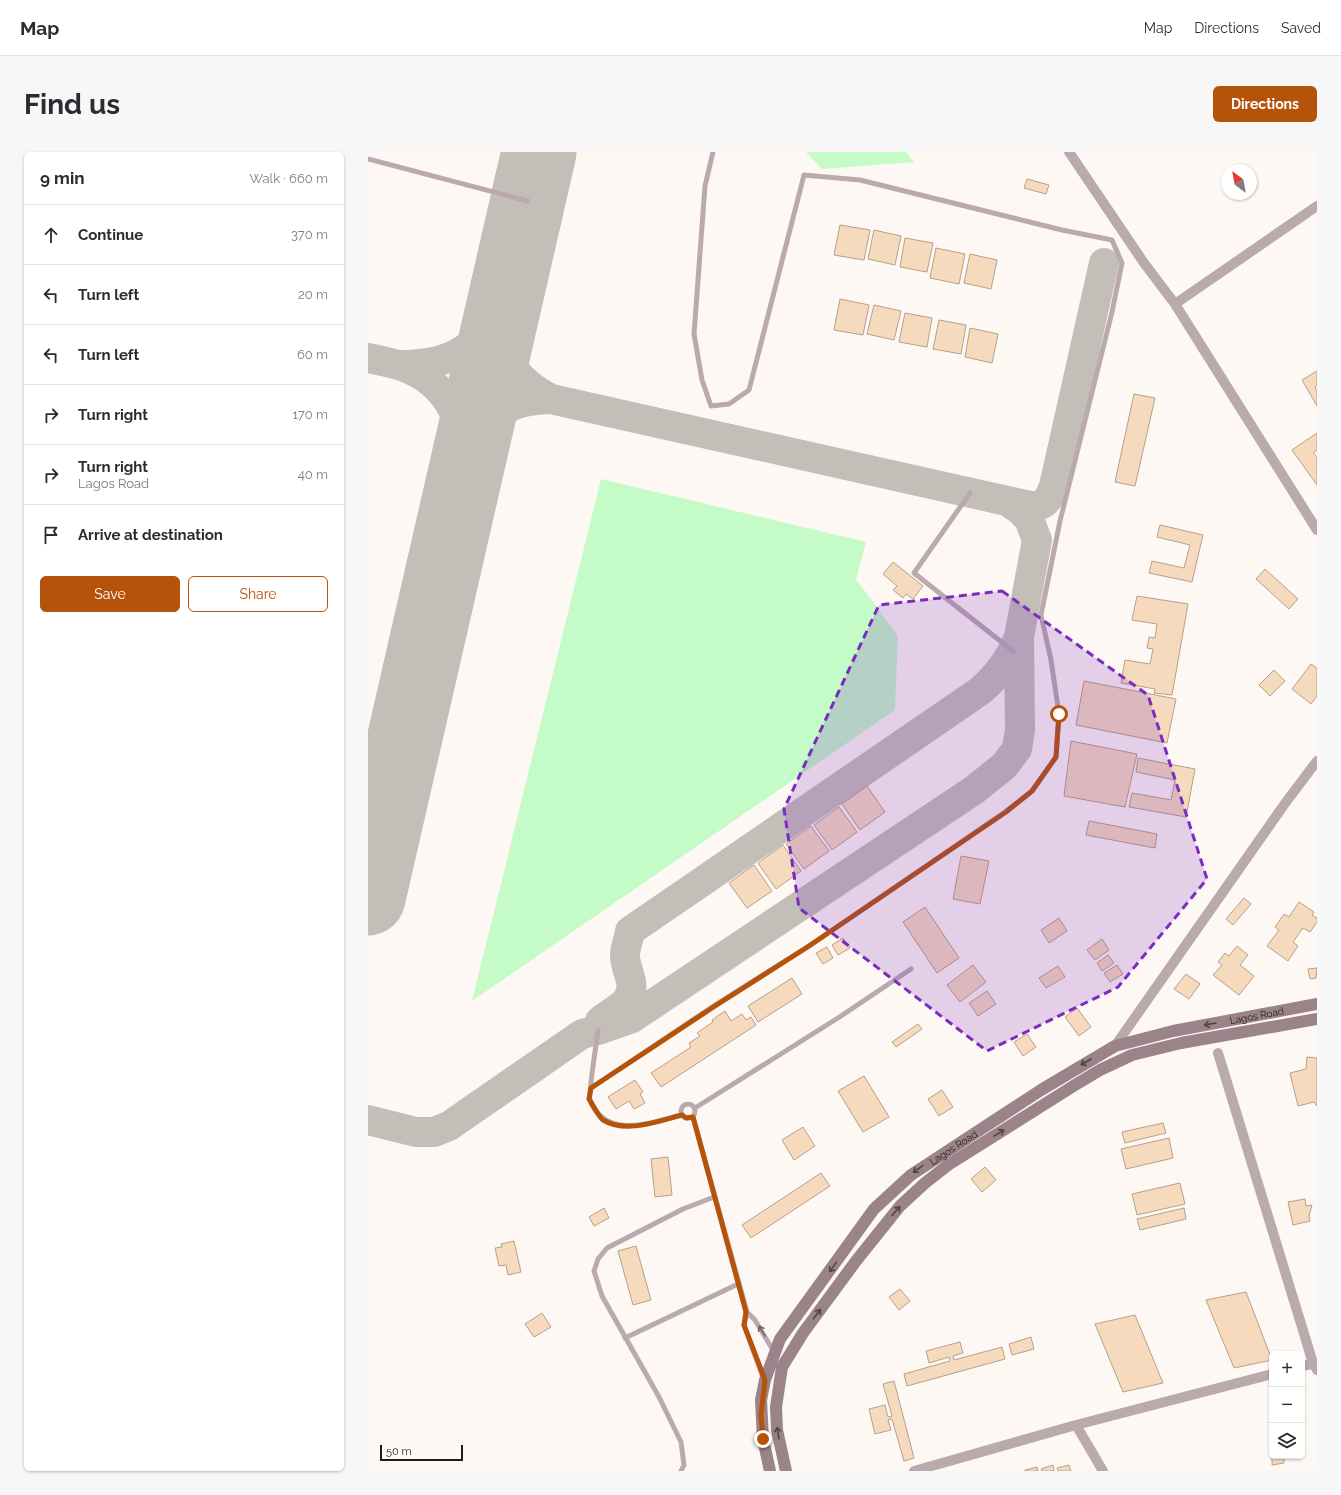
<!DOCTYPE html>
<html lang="en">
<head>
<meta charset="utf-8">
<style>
  :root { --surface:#fff; --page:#f7f7f7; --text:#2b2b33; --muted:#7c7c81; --line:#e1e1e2; --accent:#b45309 }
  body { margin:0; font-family:Raleway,sans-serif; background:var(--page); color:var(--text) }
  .controls { position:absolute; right:12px; bottom:12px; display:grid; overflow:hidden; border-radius:6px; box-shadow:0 1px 3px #0004 }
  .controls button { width:36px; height:36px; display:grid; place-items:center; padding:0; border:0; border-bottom:1px solid var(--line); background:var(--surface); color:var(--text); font:20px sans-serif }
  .compass { position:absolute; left:853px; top:12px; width:36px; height:36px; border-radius:50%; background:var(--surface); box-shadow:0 1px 3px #0004; rotate:328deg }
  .scale { position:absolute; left:12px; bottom:10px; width:83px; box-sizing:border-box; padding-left:4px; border:2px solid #221a11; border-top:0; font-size:11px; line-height:14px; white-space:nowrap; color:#221a11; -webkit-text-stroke:3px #fff; paint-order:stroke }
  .stop { position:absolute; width:12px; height:12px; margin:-9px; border:3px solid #b45309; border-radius:50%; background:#fff }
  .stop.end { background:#b45309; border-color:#fff; box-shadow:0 1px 4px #0008 }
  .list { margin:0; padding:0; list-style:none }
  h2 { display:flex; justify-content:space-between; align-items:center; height:52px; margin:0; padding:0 16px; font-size:17px }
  h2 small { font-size:13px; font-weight:400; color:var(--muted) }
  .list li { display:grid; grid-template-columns:26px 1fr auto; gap:12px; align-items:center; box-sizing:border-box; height:60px; padding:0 16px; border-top:1px solid var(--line) }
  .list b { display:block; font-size:15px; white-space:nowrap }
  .list p { margin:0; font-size:13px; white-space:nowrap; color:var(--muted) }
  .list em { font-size:13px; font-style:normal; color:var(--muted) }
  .actions { display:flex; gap:8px; padding:12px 16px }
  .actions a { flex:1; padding:9px 0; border:1px solid var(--accent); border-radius:6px; text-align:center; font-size:14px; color:var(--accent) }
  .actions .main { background:var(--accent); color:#fff }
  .icon { flex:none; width:22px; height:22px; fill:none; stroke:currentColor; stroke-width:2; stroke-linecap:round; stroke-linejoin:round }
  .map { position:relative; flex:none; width:949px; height:1319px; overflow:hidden; border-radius:6px }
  header { display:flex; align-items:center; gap:24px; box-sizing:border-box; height:56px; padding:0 20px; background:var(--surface); border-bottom:1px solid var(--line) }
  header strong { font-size:19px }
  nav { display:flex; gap:22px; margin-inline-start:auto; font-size:14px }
  .intro { display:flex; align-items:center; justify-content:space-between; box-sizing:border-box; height:96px; padding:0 24px }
  h1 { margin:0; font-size:28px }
  .button { padding:10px 18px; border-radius:6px; background:var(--accent); color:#fff; font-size:14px; font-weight:700 }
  main { display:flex; gap:24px; padding:0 24px }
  aside { flex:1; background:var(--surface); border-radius:6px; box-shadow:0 1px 3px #0004 }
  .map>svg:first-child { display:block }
  .green { fill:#c4fbc7 }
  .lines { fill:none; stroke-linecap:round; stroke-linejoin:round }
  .taxiway { stroke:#c4beb8; stroke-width:30 }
  .runway { stroke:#c4beb8; stroke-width:75 }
  .building { fill:#f6dabe; stroke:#b6a089 }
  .service { stroke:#baaaae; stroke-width:5 }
  .minor { stroke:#baaaae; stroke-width:10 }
  .secondary { stroke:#9a848a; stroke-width:12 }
  .oneway { stroke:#524441 }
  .oneway2 { stroke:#6e6260 }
  .route { stroke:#b45309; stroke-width:5 }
  .marked { fill:#7b2cbf; fill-opacity:0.2; stroke:#7b2cbf; stroke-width:3; stroke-dasharray:8 5; stroke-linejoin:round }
  .labels { text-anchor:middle; stroke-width:3; stroke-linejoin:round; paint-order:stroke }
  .street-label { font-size:10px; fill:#221a11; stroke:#fff }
</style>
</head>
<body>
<header>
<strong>Map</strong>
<nav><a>Map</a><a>Directions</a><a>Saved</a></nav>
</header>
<div class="intro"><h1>Find us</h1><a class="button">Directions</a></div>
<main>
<aside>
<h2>9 min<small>Walk · 660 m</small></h2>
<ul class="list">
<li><svg class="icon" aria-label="ahead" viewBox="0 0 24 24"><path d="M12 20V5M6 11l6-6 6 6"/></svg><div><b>Continue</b></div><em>370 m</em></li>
<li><svg class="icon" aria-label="left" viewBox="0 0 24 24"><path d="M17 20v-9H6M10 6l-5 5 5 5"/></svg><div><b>Turn left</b></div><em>20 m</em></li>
<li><svg class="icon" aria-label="left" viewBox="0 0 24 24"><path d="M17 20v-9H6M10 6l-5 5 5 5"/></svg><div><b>Turn left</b></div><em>60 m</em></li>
<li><svg class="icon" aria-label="right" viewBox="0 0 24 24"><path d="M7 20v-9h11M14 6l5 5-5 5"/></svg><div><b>Turn right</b></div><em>170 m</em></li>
<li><svg class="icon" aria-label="right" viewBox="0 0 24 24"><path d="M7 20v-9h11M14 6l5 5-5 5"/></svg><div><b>Turn right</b><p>Lagos Road</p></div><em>40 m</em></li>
<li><svg class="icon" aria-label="arrive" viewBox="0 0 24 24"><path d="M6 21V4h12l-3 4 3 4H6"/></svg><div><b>Arrive at destination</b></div></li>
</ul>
<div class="actions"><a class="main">Save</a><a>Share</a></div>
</aside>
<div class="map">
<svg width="949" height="1319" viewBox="0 0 949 1319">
  <rect width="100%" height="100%" fill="#fdf8f3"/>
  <path class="green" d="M438,0H538L546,10L454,17Z
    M233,327L498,390L488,427L530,484L527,558L104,849Z"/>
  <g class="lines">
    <path class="taxiway" d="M133,168C138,210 144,226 183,247
      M0,206C10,208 20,210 30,213C79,228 97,269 98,316
      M31,213C88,214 113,193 138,144
      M639,349C664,353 676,363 686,334L736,111
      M232,869C240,862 253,856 259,848C270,832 257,820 257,803C257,795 261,787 262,779L612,539C630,524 642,507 651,485
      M0,968L48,980H66L81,974L214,882L230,878L264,866L606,638L636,614L649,597L652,578L651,485L669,388L661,367L652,358L639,349L183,247C136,248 120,264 102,306"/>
    <path class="runway" d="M0,746L171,0"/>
  </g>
  <path class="building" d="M659,27L681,33L678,42L656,36Z
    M472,73L502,78L496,108L466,103Z
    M506,78L533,84L527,113L500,107Z
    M537,86L565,91L559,120L532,115Z
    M568,96L597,102L591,132L562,126Z
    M602,102L629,108L623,137L596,131Z
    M472,147L501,153L495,183L466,178Z
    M506,153L533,159L526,188L499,182Z
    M537,161L564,166L559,195L531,190Z
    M571,168L598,173L593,202L565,197Z
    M602,176L630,182L624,211L597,205Z
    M949,219V233L947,235L949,239V254L934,228Z
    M766,242L787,246L767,334L747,330Z
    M949,281V298L945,301L949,305V333L924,298Z
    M792,373L835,383L824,430L781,421L784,409L816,416L822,393L789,385Z
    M525,410L555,434L545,447L538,442L535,446L525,438L529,434L515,422Z
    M897,417L930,447L921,457L888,427Z
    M769,444L820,452L804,543L786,541L787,537L753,531L757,508L782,512L785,497L779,496L781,485L787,486L789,472L764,468Z
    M943,512L949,516V544L943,552L924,537Z
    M906,518L917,529L902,544L891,533Z
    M716,529L808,547L799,591L708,573Z
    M703,589L769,602L757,655L696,644Z
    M770,606L827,617L818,665L761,655L764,641L803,648L807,628L768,620Z
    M499,634L517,660L492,678L474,652Z
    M471,655L489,680L464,698L446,673Z
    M721,669L789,682L787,696L718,683Z
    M443,674L461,699L436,717L418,692Z
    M415,693L433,719L408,737L390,711Z
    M593,704L621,709L612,752L585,747Z
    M386,713L404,739L379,756L361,731Z
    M876,746L883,752L865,773L858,767Z
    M931,750L946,760L944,763L949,766V770L942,780L935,776L925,790L930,794L920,809L899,794L911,778L907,775L916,762L921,765Z
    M557,755L591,806L569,821L535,770Z
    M691,766L699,779L681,791L673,778Z
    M475,786L482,796L470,803L464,793Z
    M734,787L741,798L727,808L719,798Z
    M869,794L880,803L872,813L886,824L871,843L845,823L854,813L850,810L857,801L861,804Z
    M459,795L465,806L455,812L448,801Z
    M740,803L746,811L734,819L729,811Z
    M605,813L618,830L592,850L579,833Z
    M749,813L755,822L742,830L736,821Z
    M690,814L697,825L678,836L671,826Z
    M949,816L948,826L942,827L940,817Z
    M818,822L832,832L821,847L806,837Z
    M424,826L434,842L390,870L380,854Z
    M619,839L628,852L610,864L601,851Z
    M709,856L723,875L711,884L697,865Z
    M357,859L363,869L374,862L378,868L383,865L388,873L293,935L283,921L323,895L321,891L332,884L329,881L345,870L344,868Z
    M550,872L554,877L528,895L524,890Z
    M659,882L668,895L655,904L646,890Z
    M939,905L949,906V954L946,950L930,954L922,921L938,917Z
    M496,924L521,965L495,980L470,939Z
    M267,928L275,940L272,942L277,951L266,957L261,949L248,957L240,945Z
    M574,938L585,955L571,964L560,947Z
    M795,971L798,981L757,991L754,980Z
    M435,975L447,994L426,1008L414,988Z
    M801,986L805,1006L758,1017L753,997Z
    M300,1005L304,1043L287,1045L283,1007Z
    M617,1015L628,1028L614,1040L603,1027Z
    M453,1021L462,1034L383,1086L374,1073Z
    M812,1031L817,1052L769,1063L764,1042Z
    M937,1047L938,1054L944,1053L941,1064L942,1069L925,1073L920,1050Z
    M236,1056L241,1066L226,1074L221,1065Z
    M816,1056L818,1067L772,1078L769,1067Z
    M146,1089L153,1120L140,1123L138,1113L131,1114L127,1096L134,1095L133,1092Z
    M268,1094L283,1148L265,1153L250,1099Z
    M532,1137L542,1149L531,1158L521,1145Z
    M878,1140L904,1208L866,1216L838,1148Z
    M174,1161L183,1175L166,1185L157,1172Z
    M767,1163L795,1231L755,1240L727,1172Z
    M663,1185L666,1197L644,1203L641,1192Z
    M592,1190L595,1201L585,1204L586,1208L634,1195L637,1207L539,1234L536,1222L582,1209L581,1205L561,1211L558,1199Z
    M526,1229L546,1306L536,1309L524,1267L520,1268L523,1278L507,1282L501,1257L517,1253L520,1265L524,1264L515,1232Z
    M904,1303L916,1304V1311L904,1313Z
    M685,1313L686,1319H674L673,1317Z
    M701,1313L703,1319H690L689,1316Z
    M669,1315L670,1319H657V1318Z"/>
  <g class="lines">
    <path class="service" d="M0,7L160,49
      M602,341L546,421L645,499
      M230,878C229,888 220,943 222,948C237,988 283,971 313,963
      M223,936L347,853L441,794L637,660L664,639L688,605L691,562L683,508L673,463L692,369L744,160L754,111L744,88L694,78L492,28L436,23L381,238L361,252L343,254L334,228L326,182L337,34L345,0
      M313 959a7 7 0 1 1 14 0a7 7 0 1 1-14 0Z
      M327,956L470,866L543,817
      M325,965L379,1160L376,1173L395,1226
      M379,1160L387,1168L406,1200
      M257,1186L370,1132
      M313,1319L316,1313L313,1290L291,1245L234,1144L226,1119L230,1107L239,1096L315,1057L346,1045"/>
    <path class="minor" d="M701,0L776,111L807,152L949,378
      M807,152L949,54
      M747,894L918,650L949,609
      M850,901L945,1211L949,1218
      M934,1214L949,1211
      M708,1273L735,1319
      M546,1319L708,1273L904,1222"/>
    <g class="secondary">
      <path id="s1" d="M402,1319L395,1287L393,1248L397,1228L412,1187L506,1057L543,1023L673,938L747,894L805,879L949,852"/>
      <path d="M418,1319L409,1278L408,1255L414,1215L435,1181L488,1109L532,1054L557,1031L580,1013L707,933L732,918L764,903L813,891L949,867"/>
    </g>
  </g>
  <defs><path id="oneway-shaft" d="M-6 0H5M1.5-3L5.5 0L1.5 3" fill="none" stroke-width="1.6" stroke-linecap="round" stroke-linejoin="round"/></defs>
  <g class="oneway">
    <use href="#oneway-shaft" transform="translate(842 872) rotate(170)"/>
    <use href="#oneway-shaft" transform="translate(718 910) rotate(150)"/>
    <use href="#oneway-shaft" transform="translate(631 981) rotate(-32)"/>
    <use href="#oneway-shaft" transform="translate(550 1017) rotate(145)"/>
    <use href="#oneway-shaft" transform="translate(528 1059) rotate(-49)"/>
    <use href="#oneway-shaft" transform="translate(465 1115) rotate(125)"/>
    <use href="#oneway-shaft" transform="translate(449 1162) rotate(-53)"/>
    <use href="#oneway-shaft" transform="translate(410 1281) rotate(-99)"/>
  </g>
  <use class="oneway2" href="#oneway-shaft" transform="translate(394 1179) rotate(-121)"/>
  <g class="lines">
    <path class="route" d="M395,1287L393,1263L397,1228L376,1173L378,1160L325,965L318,966L314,963C290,969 258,982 235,968C230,964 225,953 221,947L223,936L347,854L441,794L638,660L664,639L688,605L691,562"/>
  </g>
  <path class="marked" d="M634,439L780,543L839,727L750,835L619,899L431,756L416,657L511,453Z"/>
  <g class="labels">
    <g class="street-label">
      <text dy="4" stroke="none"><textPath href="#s1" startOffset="733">Lagos Road</textPath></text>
      <text dy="4" stroke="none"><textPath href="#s1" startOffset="397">Lagos Road</textPath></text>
    </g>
  </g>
</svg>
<div class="controls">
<button>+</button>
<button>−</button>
<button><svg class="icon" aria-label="layers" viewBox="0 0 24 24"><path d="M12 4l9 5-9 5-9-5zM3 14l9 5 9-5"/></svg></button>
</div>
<svg class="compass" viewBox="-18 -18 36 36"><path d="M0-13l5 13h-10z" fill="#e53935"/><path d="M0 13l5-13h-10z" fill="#7c7c81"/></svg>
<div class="scale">50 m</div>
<div class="stop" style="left:691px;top:562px"></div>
<div class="stop end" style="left:395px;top:1287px"></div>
</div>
</main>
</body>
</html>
